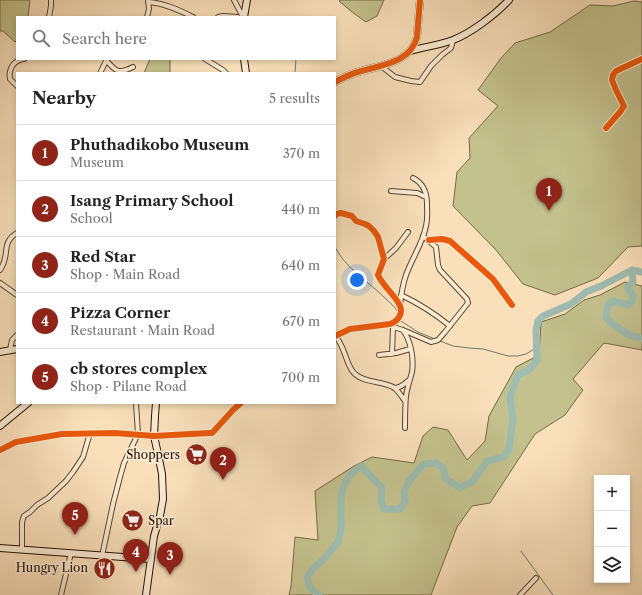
<!DOCTYPE html>
<html lang="en">
<head>
<meta charset="utf-8">
<style>
  :root { --surface:#fff; --page:#f2f2f2; --text:#222; --muted:#767676; --line:#e0e0e0; --accent:#8f2418 }
  body { margin:0; font-family:"Libre Caslon Text",serif; background:var(--page); color:var(--text) }
  .controls { position:absolute; right:12px; bottom:12px; display:grid; overflow:hidden; border-radius:0px; box-shadow:0 2px 6px #0003 }
  .controls button { width:36px; height:36px; display:grid; place-items:center; padding:0; border:0; border-bottom:1px solid var(--line); background:var(--surface); color:var(--text); font:20px sans-serif }
  .you { position:absolute; left:357px; top:280px; width:14px; height:14px; margin:-10px; border:3px solid #fff; border-radius:50%; background:#1a73e8; box-shadow:0 0 0 6px #1a73e833 }
  .badge { display:grid; place-items:center; width:26px; height:26px; border-radius:50%; background:var(--accent); color:#fff; font-size:13px; font-weight:700 }
  .pin { position:absolute; translate:-50% -33px; filter:drop-shadow(0 1px 2px #0008) }
  .pin::after { content:''; position:absolute; top:21px; width:14px; height:12px; background:inherit; clip-path:polygon(0 0,100% 0,50% 100%) }
  .list { margin:0; padding:0; list-style:none }
  h2 { display:flex; justify-content:space-between; align-items:center; height:52px; margin:0; padding:0 16px; font-size:17px }
  h2 small { font-size:13px; font-weight:400; color:var(--muted) }
  .list li { display:grid; grid-template-columns:26px 1fr auto; gap:12px; align-items:center; box-sizing:border-box; height:56px; padding:0 16px; border-top:1px solid var(--line) }
  .list b { display:block; font-size:15px; white-space:nowrap }
  .list p { margin:0; font-size:13px; white-space:nowrap; color:var(--muted) }
  .list em { font-size:13px; font-style:normal; color:var(--muted) }
  .icon { flex:none; width:22px; height:22px; fill:none; stroke:currentColor; stroke-width:2; stroke-linecap:round; stroke-linejoin:round }
  .map { position:relative; flex:none; width:642px; height:595px; overflow:hidden }
  .search { position:absolute; background:var(--surface); box-shadow:0 2px 6px #0003; left:16px; top:16px; width:320px; height:44px; display:flex; align-items:center; gap:10px; box-sizing:border-box; padding:0 14px; border-radius:0px; color:var(--muted); font-size:15px }
  .panel { position:absolute; background:var(--surface); box-shadow:0 2px 6px #0003; left:16px; top:72px; width:320px; height:332px; border-radius:0px }
  .map>svg:first-child { display:block }
  .green { fill:#c3c18d; stroke:#746a46 }
  .lines { fill:none; stroke-linecap:round; stroke-linejoin:round }
  .stream { stroke:#6e796a; stroke-width:1 }
  .river { stroke:#9ebdb0; stroke-width:7 }
  .street-casing { stroke:#5a462f; stroke-width:6 }
  .secondary-casing { stroke:#251300; stroke-width:8 }
  .street { stroke:#fbebd3; stroke-width:4 }
  .secondary { stroke:#fbebd3; stroke-width:6 }
  .cycleway-casing { stroke:#fbebd3; stroke-width:8 }
  .cycleway { stroke:#e8590c; stroke-width:6 }
  .labels { text-anchor:middle; stroke-width:3.5; stroke-linejoin:round; paint-order:stroke }
  .poi-label { font-size:12px; fill:#251300; stroke:#fbebd3; text-anchor:end }
</style>
</head>
<body>
<div class="map">
<svg width="642" height="595" viewBox="0 0 642 595">
  <rect width="100%" height="100%" fill="#f9e0bb"/>
  <filter id="stains"><feTurbulence type="fractalNoise" baseFrequency=".005" numOctaves="4"/><feColorMatrix values="0 0 0 0 .2 0 0 0 0 .09 0 0 0 0 .02 0 0 0 .5 -.17"/></filter>
  <radialGradient id="worn" r=".72"><stop offset=".6" stop-color="#630" stop-opacity="0"/><stop offset="1" stop-color="#630" stop-opacity=".3"/></radialGradient>
  <path class="green" d="M0,0H30L28,17H17V40L15,42L3,31H0Z
    M340,0H384L377,16L366,22L352,12L339,1Z
    M634,1L642,2V246L628,247L598,278L555,295L523,284L496,250L453,206L457,172L470,158L469,138L498,106L478,90L501,58L515,43L550,32L590,5L613,6Z
    M150,59H169L170,60V73H144Z
    M625,282L642,286V350L604,343L573,379L583,390L565,415L535,434L490,503L472,506L457,527L431,595H289L291,586L295,537L318,540L315,491L354,466L372,457L414,463L423,436L433,427L448,430L467,460L485,441L489,416L516,367L539,355L541,322L565,314L584,300L600,295Z"/>
  <g class="lines">
    <path class="stream" d="M295,73L296,59
      M335,247C345,268 369,282 385,298C390,303 396,307 399,314
      M400,319L401,321L418,332L435,339
      M440,341L453,346L469,348L483,349L508,356H518L526,354L536,348
      M521,551L553,595"/>
    <path class="river" d="M632,270L642,272
      M319,595L310,588L307,577L313,569L325,558L338,542L341,529V499L343,488L349,476L361,466L382,488L381,500L384,509H400L405,501L404,492L409,481L424,464L435,463L443,468L446,479L460,488L473,481L487,461L504,457L509,449L513,419L510,398L513,387L518,375L530,369L537,360L536,330L538,321L543,316L571,304L586,292L601,286L632,270L633,282L628,286L629,290L633,296L632,301L629,305L613,301C606,305 607,309 606,317L610,322L629,335L642,338"/>
    <defs>
      <path id="street" d="M234,0L243,17
        M148,2C164,3 179,10 193,17
        M49,17L51,6V0
        M147,17L149,9L148,0
        M218,17L223,16L238,17
        M205,59L223,70L226,73
        M106,60C116,72 119,74 133,67
        M381,66L395,77L411,81L420,82L431,66L442,55L451,48L453,40
        M100,73L107,59
        M17,86L10,79C8,69 14,60 24,59
        M606,128L620,112L624,106L616,90L612,80L613,75L616,71L642,59
        M391,191L417,193L426,197
        M335,216L336,214L341,213L352,216L356,221L365,224L369,226L374,231L378,237L384,259L378,275C383,286 393,293 399,304C404,312 399,321 390,324L350,329L335,336
        M429,240L442,239L450,241L493,279L512,305
        M384,259L396,248L408,232
        M0,270C11,255 0,243 17,233
        M0,283L17,295
        M401,295C420,304 434,313 450,326
        M400,305C401,295 403,284 406,275C412,258 423,243 426,226C428,218 427,211 427,204C427,193 423,183 413,178
        M390,324L393,327L403,330L431,342L438,340L445,332L468,303L467,299L440,270L438,265L436,247L423,236
        M403,330C411,341 414,359 412,372C410,380 407,388 406,396C405,407 405,417 405,428
        M336,336C339,341 342,346 344,352C347,359 349,369 355,374C365,383 382,381 393,387C398,390 402,397 405,401
        M10,350L12,340L17,335
        M392,354L393,327
        M379,355L396,353L410,349
        M394,388C401,388 404,384 409,380
        M0,450L16,442L62,434L115,433L154,436L209,433H212L214,431L233,410L241,403
        M22,550V522L24,516L30,512L37,505L48,498L66,481L73,472L83,457L90,433
        M102,556L113,504L120,477L124,463L138,434L136,403
        M61,595L71,553
        M520,595L536,578"/>
      <path id="secondary" d="M244,17L247,0
        M410,51C423,47 440,45 453,40C471,33 495,15 509,0
        M244,59L246,73
        M335,82C343,78 350,74 358,72C380,65 410,64 417,37L420,0
        M0,352L17,349
        M0,426L28,403
        M0,548L150,559
        M146,595L154,536L160,516L163,499L162,474L158,454L154,436L155,416L156,403"/>
    </defs>
    <use href="#street" class="street-casing"/>
    <use href="#secondary" class="secondary-casing"/>
    <use href="#street" class="street"/>
    <use href="#secondary" class="secondary"/>
    <defs>
      <path id="cycleway" d="M335,82C343,78 350,74 358,72C380,65 410,64 417,37L420,0
        M606,128L620,112L624,106L616,90L612,80L613,75L616,71L642,59
        M335,216L336,214L341,213L352,216L356,221L365,224L369,226L374,231L378,237L384,259L378,275C383,286 393,293 399,304C404,312 399,321 390,324L350,329L335,336
        M429,240L442,239L450,241L493,279L512,305
        M0,450L16,442L62,434L115,433L154,436L209,433H212L214,431L233,410L241,403"/>
    </defs>
    <use href="#cycleway" class="cycleway-casing"/>
    <use href="#cycleway" class="cycleway"/>
  </g>
  <defs>
    <symbol id="supermarket-disc" viewBox="-11 -11 22 22"><circle r="9.5" fill="#8f2418" stroke="#fbebd3"/><path d="M-6-5.5h2.5l.6 2H6L4.5 2H-2.5L-4.4-4H-6ZM-1.5 3.2a1.3 1.3 0 1 0 .1 0ZM3 3.2a1.3 1.3 0 1 0 .1 0Z" fill="#fff"/></symbol>
    <symbol id="restaurant-disc" viewBox="-11 -11 22 22"><circle r="9.5" fill="#8f2418" stroke="#fbebd3"/><path d="M-5-6h1v4h1v-4h1v4h1v-4h1v5L-1.5 .5V6h-2V.5L-5-1ZM5-6V6H3V1.5H1.5Q1.5-4 5-6Z" fill="#fff"/></symbol>
  </defs>
  <g fill-rule="evenodd">
    <use href="#supermarket-disc" x="184" y="442" width="25" height="25"/>
    <use href="#supermarket-disc" x="120" y="508" width="25" height="25"/>
    <use href="#restaurant-disc" x="92" y="556" width="25" height="25"/>
  </g>
  <g class="labels">
    <g class="poi-label">
      <text x="180" y="459">Shoppers</text>
      <text x="148" y="525" text-anchor="start">Spar</text>
      <text x="88" y="572">Hungry Lion</text>
    </g>
  </g>
  <rect width="100%" height="100%" filter="url(#stains)"/>
  <rect width="100%" height="100%" fill="url(#worn)"/>
</svg>
<div class="controls">
<button>+</button>
<button>−</button>
<button><svg class="icon" aria-label="layers" viewBox="0 0 24 24"><path d="M12 4l9 5-9 5-9-5zM3 14l9 5 9-5"/></svg></button>
</div>
<div class="you"></div>
<div class="pin badge" style="left:549px;top:211px">1</div>
<div class="pin badge" style="left:223px;top:480px">2</div>
<div class="pin badge" style="left:170px;top:575px">3</div>
<div class="pin badge" style="left:136px;top:572px">4</div>
<div class="pin badge" style="left:75px;top:535px">5</div>
<div class="search"><svg class="icon" aria-label="search" viewBox="0 0 24 24"><circle cx="10" cy="10" r="6"/><path d="M15 15l6 6"/></svg>Search here</div>
<section class="panel">
<h2>Nearby<small>5 results</small></h2>
<ul class="list">
<li><span class="badge">1</span><div><b>Phuthadikobo Museum</b><p>Museum</p></div><em>370 m</em></li>
<li><span class="badge">2</span><div><b>Isang Primary School</b><p>School</p></div><em>440 m</em></li>
<li><span class="badge">3</span><div><b>Red Star</b><p>Shop · Main Road</p></div><em>640 m</em></li>
<li><span class="badge">4</span><div><b>Pizza Corner</b><p>Restaurant · Main Road</p></div><em>670 m</em></li>
<li><span class="badge">5</span><div><b>cb stores complex</b><p>Shop · Pilane Road</p></div><em>700 m</em></li>
</ul>
</section>
</div>
</body>
</html>
